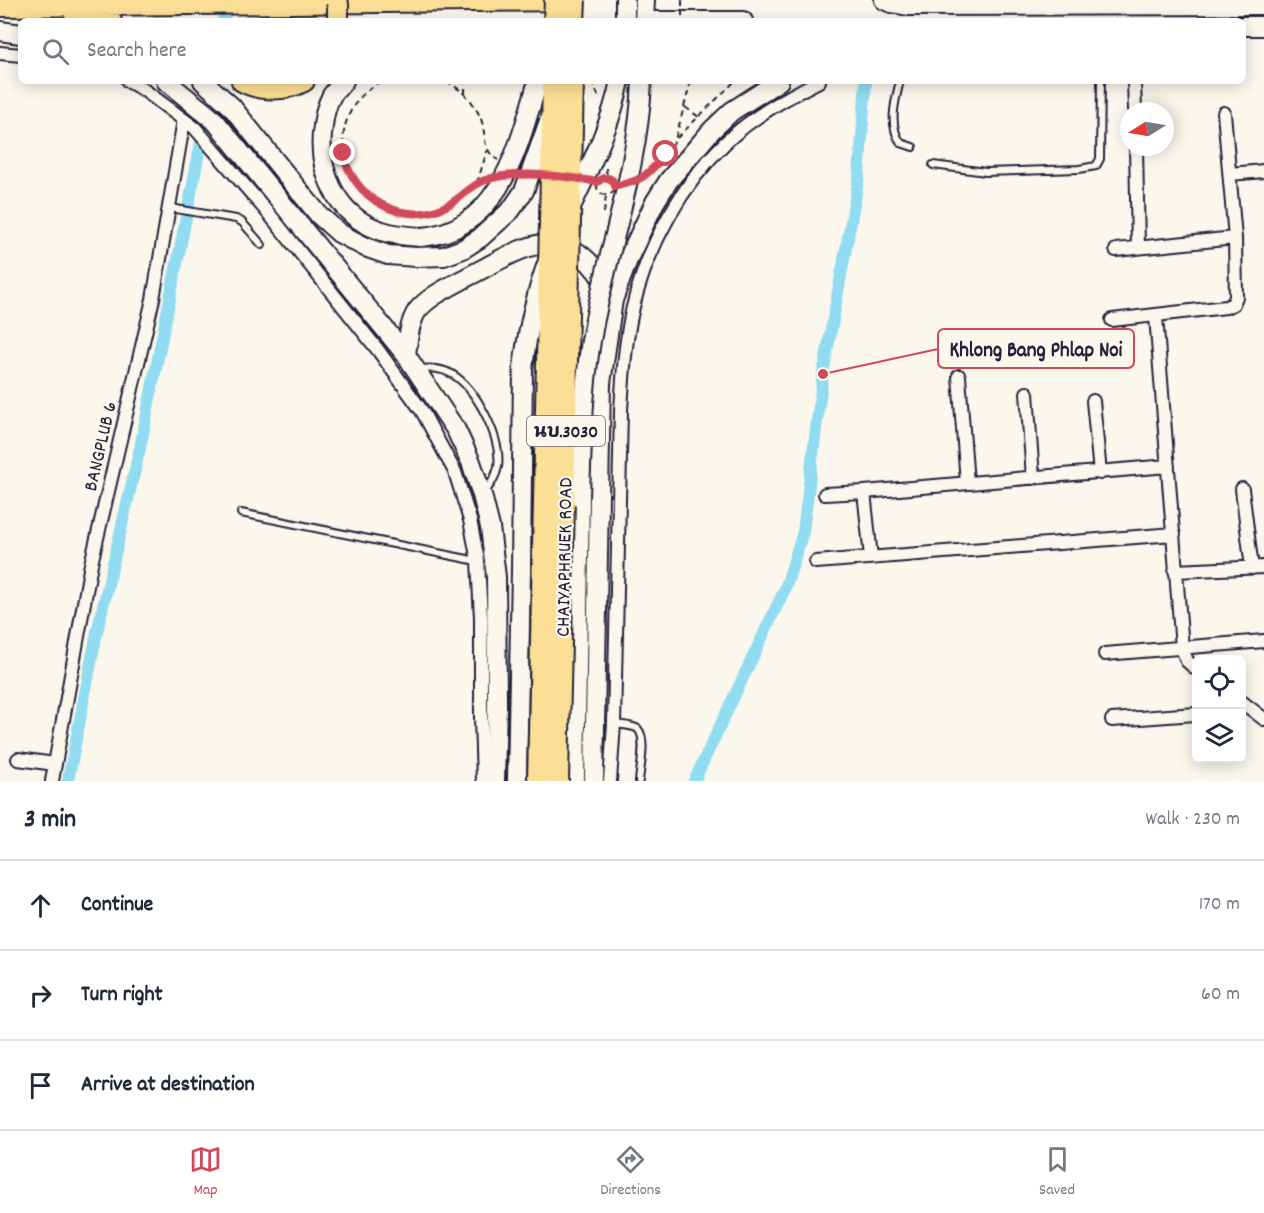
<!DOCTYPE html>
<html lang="en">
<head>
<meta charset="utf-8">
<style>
  :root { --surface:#fff; --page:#f2f2f3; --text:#1f2937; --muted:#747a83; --line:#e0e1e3; --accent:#d1495b }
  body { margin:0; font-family:Dekko,"Playpen Sans Thai",sans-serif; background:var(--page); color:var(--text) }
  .controls { position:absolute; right:18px; bottom:18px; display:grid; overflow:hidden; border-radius:9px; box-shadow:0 3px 15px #0003 }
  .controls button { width:54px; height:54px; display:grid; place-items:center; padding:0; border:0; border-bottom:2px solid var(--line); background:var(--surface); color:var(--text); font:30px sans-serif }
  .compass { position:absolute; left:1120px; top:102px; width:54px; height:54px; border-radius:50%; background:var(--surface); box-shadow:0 3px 15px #0003; rotate:259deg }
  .stop { position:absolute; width:18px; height:18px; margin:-14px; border:4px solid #d1495b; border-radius:50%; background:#fff }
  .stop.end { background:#d1495b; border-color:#fff; box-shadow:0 2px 6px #0008 }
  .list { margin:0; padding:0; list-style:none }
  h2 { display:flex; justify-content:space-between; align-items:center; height:78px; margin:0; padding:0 24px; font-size:26px }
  h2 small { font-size:20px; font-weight:400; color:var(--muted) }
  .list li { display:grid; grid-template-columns:39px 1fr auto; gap:18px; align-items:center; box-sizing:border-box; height:90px; padding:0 24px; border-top:2px solid var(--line) }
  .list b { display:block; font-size:22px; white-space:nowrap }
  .list em { font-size:20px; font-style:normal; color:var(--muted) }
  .icon { flex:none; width:33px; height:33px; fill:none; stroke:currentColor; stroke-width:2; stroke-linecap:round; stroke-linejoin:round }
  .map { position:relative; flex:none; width:1264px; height:781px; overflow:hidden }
  .search { position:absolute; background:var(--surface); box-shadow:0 3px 15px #0003; left:18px; right:18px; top:18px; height:66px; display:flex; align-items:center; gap:15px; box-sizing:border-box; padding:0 21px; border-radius:9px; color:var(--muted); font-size:22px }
  .sheet { height:348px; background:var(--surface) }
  nav { display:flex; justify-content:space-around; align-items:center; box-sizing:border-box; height:84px; border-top:2px solid var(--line); background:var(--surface); font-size:16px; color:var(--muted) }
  nav a { display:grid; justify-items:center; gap:3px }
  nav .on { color:var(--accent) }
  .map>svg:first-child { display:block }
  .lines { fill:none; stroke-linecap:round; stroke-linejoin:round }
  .canal { stroke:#91dcf1; stroke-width:12 }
  .service-casing { stroke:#22223b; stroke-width:10 }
  .minor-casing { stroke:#22223b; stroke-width:16 }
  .secondary-casing { stroke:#22223b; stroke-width:22 }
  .primary-casing { stroke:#22223b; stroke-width:24 }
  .path { stroke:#22223b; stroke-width:2; stroke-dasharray:6 4.5; stroke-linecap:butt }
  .service { stroke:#fbf7ec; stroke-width:6 }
  .minor { stroke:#fbf7ec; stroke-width:12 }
  .secondary { stroke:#fbf7ec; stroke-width:18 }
  .primary { stroke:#fbdf96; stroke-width:20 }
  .secondary-bridge-casing { stroke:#22223b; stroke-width:22; stroke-linecap:butt }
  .primary-bridge-casing { stroke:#22223b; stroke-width:24; stroke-linecap:butt }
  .path-bridge { stroke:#22223b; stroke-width:2; stroke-dasharray:6 4.5; stroke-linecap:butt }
  .secondary-bridge { stroke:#fbf7ec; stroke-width:18 }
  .primary-bridge { stroke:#fbdf96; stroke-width:20 }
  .route { stroke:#d1495b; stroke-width:8 }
  .labels { text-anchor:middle; stroke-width:4.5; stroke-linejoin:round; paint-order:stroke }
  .shield { fill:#fbf7ec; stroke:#636270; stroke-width:1.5 }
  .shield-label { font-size:18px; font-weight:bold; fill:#22223b }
  .street-label { font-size:20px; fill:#22223b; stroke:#fbf7ec }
  .leader { fill:none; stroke:#d1495b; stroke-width:2 }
  .callout-dot { fill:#d1495b; stroke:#fbf7ec; stroke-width:2 }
  .callout { fill:#fbf7ec; stroke:#d1495b; stroke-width:2 }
  .callout-label { font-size:21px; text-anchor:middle; font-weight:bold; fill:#22223b }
</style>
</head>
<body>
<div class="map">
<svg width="1264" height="781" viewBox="0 0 1264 781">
  <rect width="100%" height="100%" fill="#fbf7ec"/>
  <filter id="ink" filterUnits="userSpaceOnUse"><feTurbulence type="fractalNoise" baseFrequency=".0167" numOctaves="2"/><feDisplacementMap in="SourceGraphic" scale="12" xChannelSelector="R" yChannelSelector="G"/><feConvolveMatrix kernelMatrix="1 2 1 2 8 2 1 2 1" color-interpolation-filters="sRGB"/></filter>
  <g filter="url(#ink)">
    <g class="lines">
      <path class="canal" d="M223,21L228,0
        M68,781L97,632L140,448L213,83
        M694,781L785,589L803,532L823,374L859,177L866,81"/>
      <defs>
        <path id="service" d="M900,81C895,101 888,125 901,143L913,147
          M933,165L986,172L1079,169L1096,166L1100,159L1101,81
          M170,208L236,219L242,222L262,245
          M420,369C432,368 441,368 452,374C477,389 502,439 498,467C496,477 491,484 485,492
          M241,513L477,561
          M615,724C621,725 633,725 638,729C647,738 640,769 639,781"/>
        <path id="minor" d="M0,53L21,55
          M128,81L144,90L195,128L270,215L378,350L422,411L455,472L470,520L478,561L481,618V718L483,781
          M1134,81L1135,111
          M1136,147L1138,247
          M1230,174L1264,171
          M1116,250L1235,238
          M1156,316L1182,648L1187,661L1196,669
          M1112,320L1226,307L1233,304L1236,297L1235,238L1224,113
          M959,376L967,483
          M1027,393L1033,478
          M1093,401L1100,473
          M1242,489L1252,568
          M864,492L871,557
          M825,494L864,492L1168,466
          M816,562L1174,534
          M1175,571L1264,567
          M1105,654L1264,641
          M1242,702L1264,719
          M1112,720L1196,714
          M18,759L55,764
          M52,781L91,564L153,299L184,120
          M610,781L614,724L621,411C623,376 625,341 633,307C648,245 681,185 727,141C754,116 786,98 819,81"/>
        <path id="secondary" d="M884,0L891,3L908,6L1264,5
          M625,21V0
          M644,21L645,0
          M647,21H743
          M1243,26H1264
          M0,31L21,34
          M166,81L215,121L406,355L456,430L471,462L482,495L490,527L496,577L497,704L495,781
          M203,81L231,106L300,192
          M344,81C340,86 336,90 332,95C327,104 324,116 323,126C316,169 336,215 379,230C392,235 407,236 421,237
          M406,355C408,341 409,323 417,311C428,296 455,284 471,275C491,265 521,246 543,244C574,240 597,266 609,292
          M517,781L521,571
          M575,781L580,497
          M594,781L601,383L613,300L629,257L655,202L669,180L712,130L732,111L779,81"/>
        <path id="primary" d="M0,6L570,0
          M75,14L111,21
          M242,81C260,91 286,91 304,81"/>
      </defs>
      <use href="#service" class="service-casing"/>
      <use href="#minor" class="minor-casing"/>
      <use href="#secondary" class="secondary-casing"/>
      <use href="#primary" class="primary-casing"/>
      <path class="path" d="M381,81C309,121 348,227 429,212C452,208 464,189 484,180
        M446,81C464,91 475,102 482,122C487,140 481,148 498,160
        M592,81L600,100
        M465,94V81
        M685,107L699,117
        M677,138L735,81
        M606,168L607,177
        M597 186a9 9 0 1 1 18 0a9 9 0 1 1-18 0Z
        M643,178L671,148L675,140L691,81
        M477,183L487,151
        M604,213L606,195"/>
      <use href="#service" class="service"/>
      <use href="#minor" class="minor"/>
      <use href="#secondary" class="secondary"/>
      <use href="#primary" class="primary"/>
      <defs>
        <path id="secondary-bridge" d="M300,192L319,215L339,233L365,247L388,255L416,257L444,256L463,249L480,238L511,210L524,191L549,121
          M421,237C501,231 519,144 538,81
          M580,497C582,439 583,380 594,324C610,243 639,163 642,81
          M521,571L523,369C528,322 540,277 559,233C581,183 609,135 620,81"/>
        <path id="primary-bridge" d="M336,0L338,4V21
          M554,21L555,0
          M574,21L575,0
          M538,781L553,81
          M558,781L573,81"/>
      </defs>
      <use href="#secondary-bridge" class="secondary-bridge-casing"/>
      <use href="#primary-bridge" class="primary-bridge-casing"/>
      <path class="path-bridge" d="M682,0V21"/>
      <use href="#secondary-bridge" class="secondary-bridge"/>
      <use href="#primary-bridge" class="primary-bridge"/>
    </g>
  </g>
  <g class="lines" filter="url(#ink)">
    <path class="route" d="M343,153C353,198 402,228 446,206C462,198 473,182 492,178C523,171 567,176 598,182C604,175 613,177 615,186C643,181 647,175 666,154"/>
  </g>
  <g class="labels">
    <rect class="shield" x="527" y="416" width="78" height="30" rx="4.5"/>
    <g class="shield-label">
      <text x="566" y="437">นบ.3030</text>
    </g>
    <g class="street-label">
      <text transform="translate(99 446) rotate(-77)" y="7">BANGPLUB 6</text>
      <text transform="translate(563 557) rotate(-89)" y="7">CHAIYAPHRUEK ROAD</text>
    </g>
  </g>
  <path class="leader" d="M823 374L938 349"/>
  <circle class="callout-dot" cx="823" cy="374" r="6"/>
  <rect class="callout" x="938" y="329" width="196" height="39" rx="6"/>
  <g class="callout-label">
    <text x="1036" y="356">Khlong Bang Phlap Noi</text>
  </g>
</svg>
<div class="controls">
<button><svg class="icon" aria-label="locate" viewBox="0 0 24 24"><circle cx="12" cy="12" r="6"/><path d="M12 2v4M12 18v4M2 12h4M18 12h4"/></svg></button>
<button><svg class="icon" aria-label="layers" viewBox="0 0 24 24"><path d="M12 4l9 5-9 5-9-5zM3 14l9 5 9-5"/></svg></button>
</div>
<svg class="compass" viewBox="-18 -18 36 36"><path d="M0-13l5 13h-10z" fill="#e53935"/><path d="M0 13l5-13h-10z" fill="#747a83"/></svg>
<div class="stop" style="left:666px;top:154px"></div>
<div class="stop end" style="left:343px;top:153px"></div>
<div class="search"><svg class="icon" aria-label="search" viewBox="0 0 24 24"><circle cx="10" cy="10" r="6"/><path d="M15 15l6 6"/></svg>Search here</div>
</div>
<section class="sheet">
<h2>3 min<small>Walk · 230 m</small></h2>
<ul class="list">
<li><svg class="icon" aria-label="ahead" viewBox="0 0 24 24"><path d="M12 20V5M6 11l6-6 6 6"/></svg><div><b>Continue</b></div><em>170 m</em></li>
<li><svg class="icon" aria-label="right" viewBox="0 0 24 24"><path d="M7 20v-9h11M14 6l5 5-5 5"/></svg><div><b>Turn right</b></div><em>60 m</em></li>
<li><svg class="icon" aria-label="arrive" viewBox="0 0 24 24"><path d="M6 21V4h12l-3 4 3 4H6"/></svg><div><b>Arrive at destination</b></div></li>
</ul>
</section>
<nav>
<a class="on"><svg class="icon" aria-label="map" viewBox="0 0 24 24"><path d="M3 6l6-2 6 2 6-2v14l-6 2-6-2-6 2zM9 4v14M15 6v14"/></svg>Map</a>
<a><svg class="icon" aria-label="directions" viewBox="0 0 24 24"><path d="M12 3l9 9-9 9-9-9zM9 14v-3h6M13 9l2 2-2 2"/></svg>Directions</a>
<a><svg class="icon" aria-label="saved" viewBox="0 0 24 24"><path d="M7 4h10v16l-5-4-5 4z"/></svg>Saved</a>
</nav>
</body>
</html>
